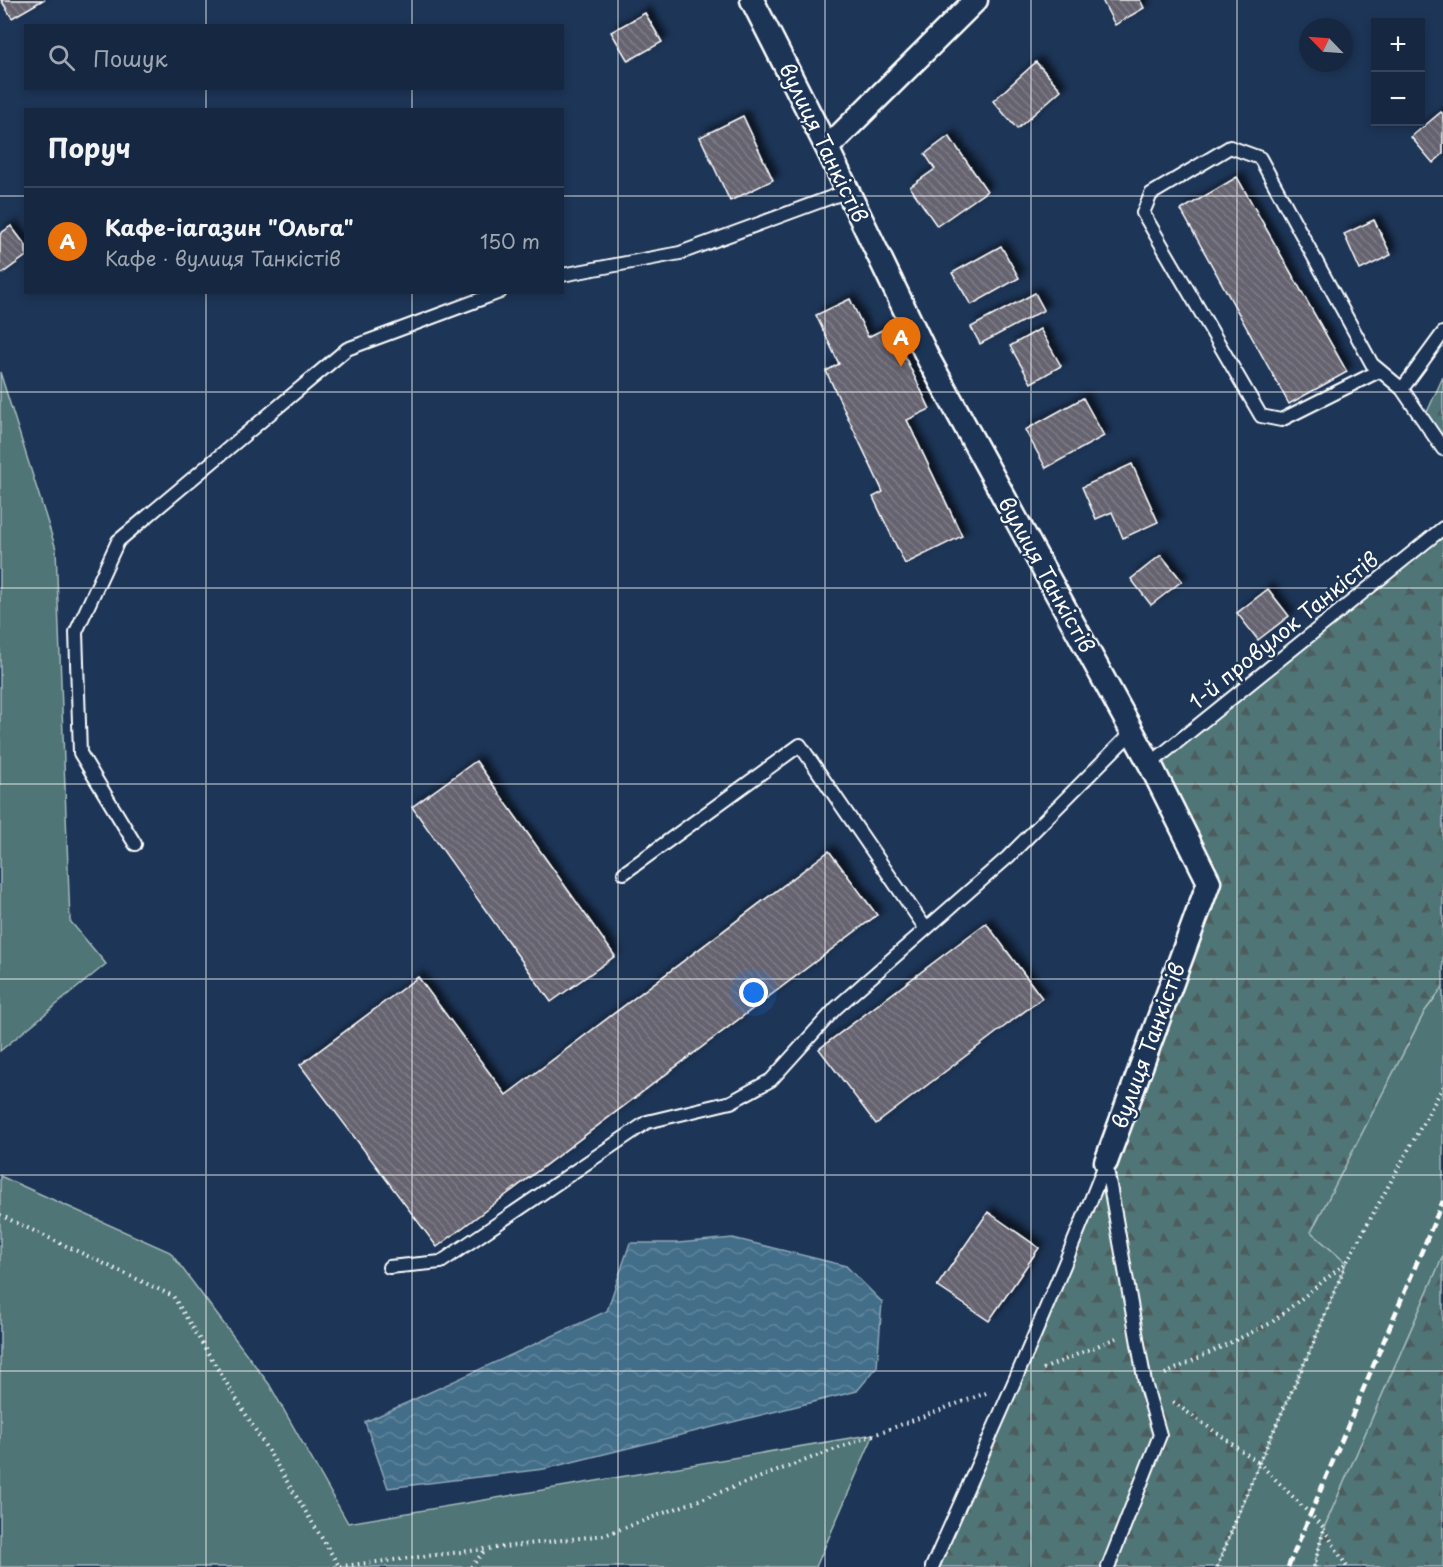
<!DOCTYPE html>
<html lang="uk">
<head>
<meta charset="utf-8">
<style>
  :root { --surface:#162841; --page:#23344c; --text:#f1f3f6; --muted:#9ea6b1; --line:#35445a; --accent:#bca0f2 }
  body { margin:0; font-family:"Playpen Sans",sans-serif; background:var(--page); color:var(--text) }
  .controls { position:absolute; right:18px; top:18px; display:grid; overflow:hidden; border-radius:0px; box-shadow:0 3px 9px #0003 }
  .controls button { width:54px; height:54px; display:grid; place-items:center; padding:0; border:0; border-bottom:2px solid var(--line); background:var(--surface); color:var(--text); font:30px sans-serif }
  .compass { position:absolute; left:1299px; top:18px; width:54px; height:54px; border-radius:50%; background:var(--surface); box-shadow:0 3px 9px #0003; rotate:295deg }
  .you { position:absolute; left:754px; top:993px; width:21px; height:21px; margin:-15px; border:4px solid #fff; border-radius:50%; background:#1a73e8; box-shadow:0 0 0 9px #1a73e833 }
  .badge { display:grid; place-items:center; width:39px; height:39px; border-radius:50%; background:var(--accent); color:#fff; font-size:20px; font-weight:700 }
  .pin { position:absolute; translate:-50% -50px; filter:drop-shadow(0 2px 3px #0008) }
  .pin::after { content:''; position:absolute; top:32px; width:21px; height:18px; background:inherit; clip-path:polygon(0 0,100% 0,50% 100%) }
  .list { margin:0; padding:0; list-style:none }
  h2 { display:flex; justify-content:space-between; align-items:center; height:78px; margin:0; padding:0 24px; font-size:26px }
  h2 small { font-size:20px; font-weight:400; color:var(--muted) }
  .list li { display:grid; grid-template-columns:39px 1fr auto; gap:18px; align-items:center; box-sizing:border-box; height:108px; padding:0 24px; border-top:2px solid var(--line) }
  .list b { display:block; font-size:22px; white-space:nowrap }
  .list p { margin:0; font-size:20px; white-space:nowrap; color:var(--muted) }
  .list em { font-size:20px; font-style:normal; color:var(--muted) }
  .icon { flex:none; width:33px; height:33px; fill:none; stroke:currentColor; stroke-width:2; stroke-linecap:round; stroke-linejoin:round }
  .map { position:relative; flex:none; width:1443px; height:1567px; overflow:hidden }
  .search { position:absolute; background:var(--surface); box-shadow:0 3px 9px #0003; left:24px; top:24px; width:540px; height:66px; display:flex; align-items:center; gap:15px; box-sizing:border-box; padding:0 21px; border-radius:0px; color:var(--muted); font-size:22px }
  .panel { position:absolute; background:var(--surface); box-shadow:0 3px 9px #0003; left:24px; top:108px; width:540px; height:186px; border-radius:0px }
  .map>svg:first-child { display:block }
  .green { fill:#4f7577; stroke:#a7babb; stroke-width:1.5 }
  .forest { fill:url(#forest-firs); stroke:#a7babb; stroke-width:1.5 }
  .water { fill:url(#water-waves); stroke:#8ea8b8; stroke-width:1.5 }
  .building { fill:url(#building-back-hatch); stroke:#fff; stroke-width:1.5; filter:url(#shadow) }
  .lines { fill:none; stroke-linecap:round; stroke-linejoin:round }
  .lane-casing { stroke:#fff; stroke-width:16 }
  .street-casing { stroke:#fff; stroke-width:27 }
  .path { stroke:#fff; stroke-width:4; stroke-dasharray:1.5 4.5; stroke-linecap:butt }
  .lane { stroke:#1d3557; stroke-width:12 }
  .street { stroke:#1d3557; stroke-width:22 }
  .rail { stroke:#fff; stroke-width:4.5; stroke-dasharray:9 4.5; stroke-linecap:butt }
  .grid { fill:none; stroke:#fff; stroke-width:1.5; stroke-opacity:0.55 }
  .labels { text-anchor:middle; stroke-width:5; stroke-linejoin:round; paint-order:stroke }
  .street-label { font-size:21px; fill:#fff; stroke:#1d3557 }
</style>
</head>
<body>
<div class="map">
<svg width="1443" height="1567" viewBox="0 0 1443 1567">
  <defs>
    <pattern id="forest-firs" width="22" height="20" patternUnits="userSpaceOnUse" patternTransform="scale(1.5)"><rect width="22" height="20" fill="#4f7577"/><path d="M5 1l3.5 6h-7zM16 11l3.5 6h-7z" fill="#4d5c5d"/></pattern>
    <pattern id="water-waves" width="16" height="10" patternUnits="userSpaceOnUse" patternTransform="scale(1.5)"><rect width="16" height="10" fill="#436e89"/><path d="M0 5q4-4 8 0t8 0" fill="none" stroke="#5f849b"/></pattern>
    <pattern id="building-back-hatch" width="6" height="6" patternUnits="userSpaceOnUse" patternTransform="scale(1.5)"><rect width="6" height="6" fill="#666470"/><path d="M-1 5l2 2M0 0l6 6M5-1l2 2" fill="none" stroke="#7d7b85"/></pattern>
    <filter id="shadow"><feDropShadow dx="5.5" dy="-5.5" stdDeviation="3" flood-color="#0009"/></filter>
  </defs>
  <rect width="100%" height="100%" fill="#1d3557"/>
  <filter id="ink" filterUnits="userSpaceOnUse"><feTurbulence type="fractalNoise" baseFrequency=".0167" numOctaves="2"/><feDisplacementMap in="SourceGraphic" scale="12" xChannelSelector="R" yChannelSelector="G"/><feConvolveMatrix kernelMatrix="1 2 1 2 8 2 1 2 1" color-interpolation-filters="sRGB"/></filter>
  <g filter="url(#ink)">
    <path class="green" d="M0,372L56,549L70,921L106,964L0,1051Z
      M1443,987V1256L1324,1528L1314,1567H1217L1259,1463L1313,1344L1346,1263L1311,1232L1425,1011Z
      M0,1176L170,1252L269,1384L348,1523L874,1434L816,1567H0Z"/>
    <path class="forest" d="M1443,377V449L1423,421Z
      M1443,528V987L1425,1011L1311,1232L1346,1263L1313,1344L1259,1463L1217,1567H940L1015,1382L1209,882L1150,764Z
      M1443,1256V1567H1314L1324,1528Z"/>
    <path class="water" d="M733,1238L846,1266L882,1302L877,1367L857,1391L544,1469L388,1488L365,1422L607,1311L630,1243H678Z"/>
    <path class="building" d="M1,0H43L12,18Z
      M1102,0H1140L1144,8L1115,25Z
      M645,13L662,42L628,61L611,32Z
      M1036,62L1061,90L1017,129L993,101Z
      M1441,112L1443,114V154L1433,163L1411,137Z
      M743,116L773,180L730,201L700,137Z
      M949,136L987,191L937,226L910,187L935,169L925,154Z
      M1237,177L1347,372L1289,404L1181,210Z
      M1374,220L1391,255L1360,270L1344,234Z
      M11,226L26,246V256L0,275V234Z
      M1001,246L1019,278L971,305L952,273Z
      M1035,293L1044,310L980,344L971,327Z
      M850,299L868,337L890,326L930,409L907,420L962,536L905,564L873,497L883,492L826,371L839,364L816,315Z
      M1040,329L1061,366L1031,383L1010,346Z
      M1083,398L1104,436L1046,468L1025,430Z
      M1132,464L1158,522L1123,538L1112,512L1096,519L1082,487Z
      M1161,555L1182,581L1151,605L1131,579Z
      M1268,589L1289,616L1258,640L1237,613Z
      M476,761L615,956L551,1002L412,807Z
      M829,851L877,915L437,1247L300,1065L418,977L506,1095Z
      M986,923L1042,998L876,1124L819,1049Z
      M988,1212L1039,1248L989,1321L937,1286Z"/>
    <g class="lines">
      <defs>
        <path id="lane" d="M562,275L680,253L848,191
          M1443,333L1402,389L1443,449
          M1379,371L1281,420L1261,416L1143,213L1151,194L1230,147L1260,158L1372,364L1402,389
          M1150,764L1443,528
          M135,844L80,753L76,632L118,541L347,349L500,292
          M624,873L800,745L926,929
          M1106,1163L1145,1383L1160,1435L1108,1567
          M389,1267L441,1262L647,1122L731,1102L771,1080L836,1008L1008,857L1132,732
          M932,1567C992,1433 1052,1299 1106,1162"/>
        <path id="street" d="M752,0L827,148L929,360L1150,764L1209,882L1106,1162
          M827,148L976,0"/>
      </defs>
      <use href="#lane" class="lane-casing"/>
      <use href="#street" class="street-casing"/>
      <path class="path" d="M0,1215L173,1296L339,1566
        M1043,1369L1116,1338
        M1165,1374L1271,1323L1346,1263L1443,1087
        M1173,1402L1259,1463L1217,1567
        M1324,1529L1347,1567
        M334,1567L605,1535L986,1393
        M471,1567L486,1549
        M1314,1567L1324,1528L1259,1463L1313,1344L1345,1266"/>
      <use href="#lane" class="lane"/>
      <use href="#street" class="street"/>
      <path class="rail" d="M1288,1567L1443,1201"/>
    </g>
  </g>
  <path class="grid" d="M206,0V26M412,0V26M618,0V1567M825,0V1567M1031,0V1567M1237,0V1567M206,88V110M412,88V110M0,196H26M562,196H1443M206,292V1567M412,292V1567M0,392H1443M0,588H1443M0,784H1443M0,979H1443M0,1175H1443M0,1371H1443"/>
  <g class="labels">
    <g class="street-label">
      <text transform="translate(823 143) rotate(64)" y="7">вулиця Танкістів</text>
      <text transform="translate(1046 575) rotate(61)" y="7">вулиця Танкістів</text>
      <text transform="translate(1284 631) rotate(-39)" y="7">1-й провулок Танкістів</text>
      <text transform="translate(1149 1046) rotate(-70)" y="7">вулиця Танкістів</text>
    </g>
  </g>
</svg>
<div class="controls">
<button>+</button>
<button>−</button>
</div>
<svg class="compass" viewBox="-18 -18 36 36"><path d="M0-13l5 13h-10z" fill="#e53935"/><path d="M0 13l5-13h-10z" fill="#9ea6b1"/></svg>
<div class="you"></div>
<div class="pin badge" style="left:901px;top:367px;background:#e8710a">A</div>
<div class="search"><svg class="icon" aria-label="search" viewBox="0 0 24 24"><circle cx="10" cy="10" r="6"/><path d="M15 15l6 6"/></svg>Пошук</div>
<section class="panel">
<h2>Поруч<small></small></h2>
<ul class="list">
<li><span class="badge" style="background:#e8710a">A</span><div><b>Кафе-іагазин &quot;Ольга&quot;</b><p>Кафе · вулиця Танкістів</p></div><em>150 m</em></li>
</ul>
</section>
</div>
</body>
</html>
